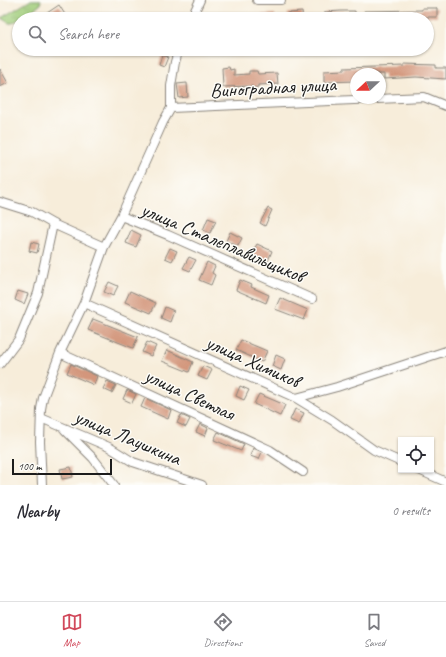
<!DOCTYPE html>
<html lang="en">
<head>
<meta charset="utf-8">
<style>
  :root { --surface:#fff; --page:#f7f7f7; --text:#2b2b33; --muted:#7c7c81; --line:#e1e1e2; --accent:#d1495b }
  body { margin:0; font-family:Caveat,sans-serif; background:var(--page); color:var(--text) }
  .controls { position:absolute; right:12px; bottom:12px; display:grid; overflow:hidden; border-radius:0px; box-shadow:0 1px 3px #0004 }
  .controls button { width:36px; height:36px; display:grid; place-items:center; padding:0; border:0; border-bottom:1px solid var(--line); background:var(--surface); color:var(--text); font:20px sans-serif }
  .compass { position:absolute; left:350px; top:68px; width:36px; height:36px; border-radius:50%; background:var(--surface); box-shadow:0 1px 3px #0004; rotate:248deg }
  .scale { position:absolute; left:12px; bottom:10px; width:100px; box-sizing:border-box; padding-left:4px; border:2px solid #1c1c1c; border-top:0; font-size:11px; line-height:14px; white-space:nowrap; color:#1c1c1c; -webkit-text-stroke:3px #fdfcf7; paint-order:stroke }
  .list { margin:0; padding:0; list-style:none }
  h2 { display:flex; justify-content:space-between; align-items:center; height:52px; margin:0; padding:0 16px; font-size:17px }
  h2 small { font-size:13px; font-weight:400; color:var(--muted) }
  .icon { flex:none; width:22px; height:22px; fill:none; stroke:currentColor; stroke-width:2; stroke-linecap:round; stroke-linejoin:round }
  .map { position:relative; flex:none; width:446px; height:485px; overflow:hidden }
  .search { position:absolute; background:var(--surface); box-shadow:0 1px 3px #0004; left:12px; right:12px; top:12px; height:44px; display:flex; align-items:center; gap:10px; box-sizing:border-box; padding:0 14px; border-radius:22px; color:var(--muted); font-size:15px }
  .sheet { height:116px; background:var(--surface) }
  nav { display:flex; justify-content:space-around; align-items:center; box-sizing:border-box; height:56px; border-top:1px solid var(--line); background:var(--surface); font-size:11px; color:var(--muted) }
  nav a { display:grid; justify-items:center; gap:2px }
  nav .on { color:var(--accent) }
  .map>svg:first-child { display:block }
  .grass { fill:url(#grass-tufts); stroke:#5e744b }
  .building { fill:#d3967b }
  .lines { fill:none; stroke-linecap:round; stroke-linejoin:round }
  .minor-casing { stroke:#8a847b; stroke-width:10 }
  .minor { stroke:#fff; stroke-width:8 }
  .labels { text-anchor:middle; stroke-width:3; stroke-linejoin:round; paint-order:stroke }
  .street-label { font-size:20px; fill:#1c1c1c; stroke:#fdfcf7 }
</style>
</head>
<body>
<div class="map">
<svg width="446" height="485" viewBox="0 0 446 485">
  <defs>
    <pattern id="grass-tufts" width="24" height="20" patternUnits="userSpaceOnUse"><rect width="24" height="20" fill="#a0cd7a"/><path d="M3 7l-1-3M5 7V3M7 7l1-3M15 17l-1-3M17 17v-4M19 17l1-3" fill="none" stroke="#89af69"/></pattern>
  </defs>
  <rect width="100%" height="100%" fill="#fdfcf7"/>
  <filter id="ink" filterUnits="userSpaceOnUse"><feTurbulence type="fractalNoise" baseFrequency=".025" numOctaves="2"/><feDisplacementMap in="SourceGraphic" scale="8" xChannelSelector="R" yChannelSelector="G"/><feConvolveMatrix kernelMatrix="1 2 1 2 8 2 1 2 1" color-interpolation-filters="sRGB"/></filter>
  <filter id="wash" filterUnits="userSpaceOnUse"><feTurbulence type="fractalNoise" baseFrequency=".012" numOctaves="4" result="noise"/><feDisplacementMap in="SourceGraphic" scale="16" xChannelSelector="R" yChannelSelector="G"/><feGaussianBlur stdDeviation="0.9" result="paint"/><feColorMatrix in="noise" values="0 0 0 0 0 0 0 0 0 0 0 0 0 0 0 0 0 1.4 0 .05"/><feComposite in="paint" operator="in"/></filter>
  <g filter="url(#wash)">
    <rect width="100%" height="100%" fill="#f7edda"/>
    <path class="grass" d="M31,0H41L40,5L13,23H9L1,18Z"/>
    <g id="blocks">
      <path class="building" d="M59,5L66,16L62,19H38Z
        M422,8H437V17H414V19H365L364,11L422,10Z
        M341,11H355V19H325V12Z
        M302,12L303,19H288V13Z
        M275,14V19H257V15Z
        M162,55L168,57L164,67L159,65Z
        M404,64L436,65V68H446V79L416,77L384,79V74H356V81L324,82V71L344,70V68L404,66Z
        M229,67L230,70L234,69V75L249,74V71H257L258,74L277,73L278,84L258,85V87L252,88V86L223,87L222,68Z
        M0,69L8,83L0,87Z
        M187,83L188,97L179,98L177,84Z
        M268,208L272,210L265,226L260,223Z
        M208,218L216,221L210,233L203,230Z
        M131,230L141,235L136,247L126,243Z
        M230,232L242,238L238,246L226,241Z
        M31,242L39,244L37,253L29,251Z
        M257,244L272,251L267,263L251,255Z
        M170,248L177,251L172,261L165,258Z
        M189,257L196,260L190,271L183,268Z
        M207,262L215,266L212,273L215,275L211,285L199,280Z
        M240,280L252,285L251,287L269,295L266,303L236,290Z
        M109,282L118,286L113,296L104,292Z
        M18,291L28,294L24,304L15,300Z
        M130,291L156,303L151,313L125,302Z
        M280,298L308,310L304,320L275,309Z
        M165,307L174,311L170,322L161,318Z
        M93,319L138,337L133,348L88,330Z
        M241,340L267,351L262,362L236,350Z
        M147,342L156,346L151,356L142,352Z
        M167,350L193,362L189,372L162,361Z
        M276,355L285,359L281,370L272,366Z
        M71,364L97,376L94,385L67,373Z
        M203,366L212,370L207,380L198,376Z
        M107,381L116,385L112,393L103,389Z
        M240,386L249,390L244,400L236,396Z
        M127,390L136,394L132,403L123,399Z
        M259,394L285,405L280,416L254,404Z
        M145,398L171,410L168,419L141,407Z
        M295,409L304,413L299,424L290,420Z
        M181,415L190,419L186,427L177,423Z
        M200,424L208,428L205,436L196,432Z
        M218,432L244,444L241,451L214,440Z
        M253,448L262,452L259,459L250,456Z
        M71,467L73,477L62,479L60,469Z"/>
    </g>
  </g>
  <g filter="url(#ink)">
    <use href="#blocks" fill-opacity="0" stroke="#8a847b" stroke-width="1"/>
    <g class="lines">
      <defs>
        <path id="minor" d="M257,0H281
          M191,19L200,0
          M171,108L424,97L446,106
          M0,202L32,212L53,224L104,247
          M121,216L168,235L312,299
          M84,303L296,398L332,420L374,450L401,462
          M60,353L270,450L303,472
          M0,364L19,339L38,293L53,224
          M296,398L337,387L446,351
          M41,418L109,447L133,462L202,485
          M65,430L93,458L114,485
          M419,470L446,482
          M42,485L40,442L41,409L43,398L60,353L84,303L104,247L121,216L163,122L171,108V86L175,62L179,49"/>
      </defs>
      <use href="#minor" class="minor-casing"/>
      <use href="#minor" class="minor"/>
    </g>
  </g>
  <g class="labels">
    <g class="street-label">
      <text transform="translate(273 87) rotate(-3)" y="7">Виноградная улица</text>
      <text transform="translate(223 242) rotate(23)" y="7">улица Сталеплавильщиков</text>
      <text transform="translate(253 361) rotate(24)" y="7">улица Химиков</text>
      <text transform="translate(190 394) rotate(25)" y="7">улица Светлая</text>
      <text transform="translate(128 437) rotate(23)" y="7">улица Лаушкина</text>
    </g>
  </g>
</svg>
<div class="controls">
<button><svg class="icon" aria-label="locate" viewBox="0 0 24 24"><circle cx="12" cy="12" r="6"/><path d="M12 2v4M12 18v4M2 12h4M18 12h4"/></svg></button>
</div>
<svg class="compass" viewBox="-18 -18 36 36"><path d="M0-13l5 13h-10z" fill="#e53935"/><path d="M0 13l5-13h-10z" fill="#7c7c81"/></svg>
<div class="scale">100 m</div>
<div class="search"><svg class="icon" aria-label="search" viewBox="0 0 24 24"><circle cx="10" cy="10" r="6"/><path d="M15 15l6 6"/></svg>Search here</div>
</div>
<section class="sheet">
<h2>Nearby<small>0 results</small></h2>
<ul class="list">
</ul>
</section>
<nav>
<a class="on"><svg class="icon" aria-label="map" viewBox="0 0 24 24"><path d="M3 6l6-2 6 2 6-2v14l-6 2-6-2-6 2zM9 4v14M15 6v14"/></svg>Map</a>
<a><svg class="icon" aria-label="directions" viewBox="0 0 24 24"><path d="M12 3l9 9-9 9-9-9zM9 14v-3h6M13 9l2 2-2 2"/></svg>Directions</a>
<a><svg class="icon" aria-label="saved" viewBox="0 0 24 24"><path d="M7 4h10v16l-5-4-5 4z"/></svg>Saved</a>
</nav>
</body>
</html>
